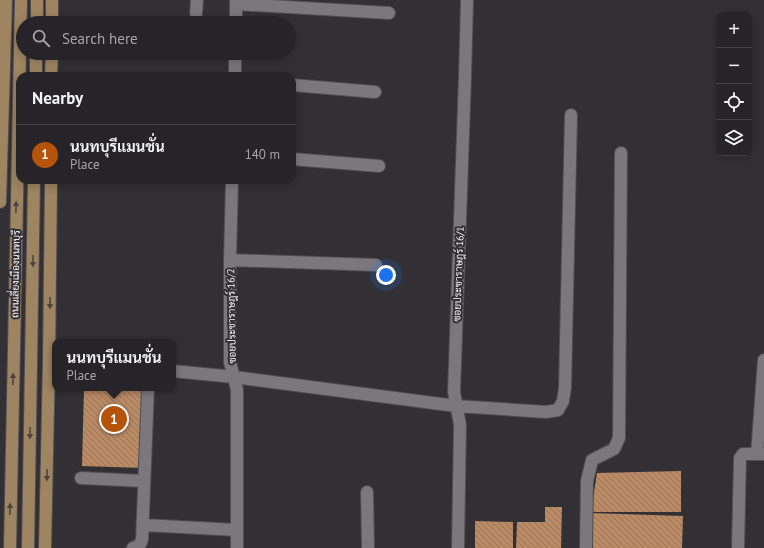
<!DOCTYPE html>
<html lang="en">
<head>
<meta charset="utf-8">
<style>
  :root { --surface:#262428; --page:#323034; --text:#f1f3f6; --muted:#a4a4a8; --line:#424145; --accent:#b45309 }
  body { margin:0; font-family:"PT Sans",Sarabun,sans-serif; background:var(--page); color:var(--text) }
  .controls { position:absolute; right:12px; top:12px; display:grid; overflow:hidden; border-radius:8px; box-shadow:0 2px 10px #0003 }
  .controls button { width:36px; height:36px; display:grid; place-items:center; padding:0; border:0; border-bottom:1px solid var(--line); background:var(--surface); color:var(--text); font:20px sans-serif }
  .you { position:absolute; left:386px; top:275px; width:14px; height:14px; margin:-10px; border:3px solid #fff; border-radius:50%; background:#1a73e8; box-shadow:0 0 0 6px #1a73e833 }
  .badge { display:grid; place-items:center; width:26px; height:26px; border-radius:50%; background:var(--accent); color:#fff; font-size:13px; font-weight:700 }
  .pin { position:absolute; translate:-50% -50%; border:2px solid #fff; box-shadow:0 1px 4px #0006 }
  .popup { position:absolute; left:52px; top:339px; width:124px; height:52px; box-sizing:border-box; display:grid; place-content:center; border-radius:8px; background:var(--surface); filter:drop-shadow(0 1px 3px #0005); font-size:13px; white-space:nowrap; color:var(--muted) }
  .popup b { font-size:15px; color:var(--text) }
  .popup::after { content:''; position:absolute; left:50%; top:100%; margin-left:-8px; border:8px solid transparent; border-top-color:var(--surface) }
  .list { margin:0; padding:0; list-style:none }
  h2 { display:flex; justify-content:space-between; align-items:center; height:52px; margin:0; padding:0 16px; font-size:17px }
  h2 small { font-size:13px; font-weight:400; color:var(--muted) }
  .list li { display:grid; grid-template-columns:26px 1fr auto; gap:12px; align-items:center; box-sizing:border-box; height:60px; padding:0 16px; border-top:1px solid var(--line) }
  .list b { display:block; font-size:15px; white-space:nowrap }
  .list p { margin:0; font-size:13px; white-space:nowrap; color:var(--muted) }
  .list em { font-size:13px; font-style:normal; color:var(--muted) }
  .icon { flex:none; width:22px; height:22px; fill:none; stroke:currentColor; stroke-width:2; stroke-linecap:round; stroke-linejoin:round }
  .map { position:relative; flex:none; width:764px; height:548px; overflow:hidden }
  .search { position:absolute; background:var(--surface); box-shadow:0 2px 10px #0003; left:16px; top:16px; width:280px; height:44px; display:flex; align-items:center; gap:10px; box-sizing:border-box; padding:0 14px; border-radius:22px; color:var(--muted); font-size:15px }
  .panel { position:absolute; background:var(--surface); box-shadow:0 2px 10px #0003; left:16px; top:72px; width:280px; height:112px; border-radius:12px }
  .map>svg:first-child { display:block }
  .building { fill:url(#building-back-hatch) }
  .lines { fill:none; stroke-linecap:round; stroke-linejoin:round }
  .street-casing { stroke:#504d51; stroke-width:14 }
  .secondary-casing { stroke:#504d51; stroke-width:14 }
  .street { stroke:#7b777c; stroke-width:12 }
  .secondary { stroke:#9e8461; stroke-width:12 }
  .oneway { fill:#4e4540 }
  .labels { text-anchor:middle; stroke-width:4; stroke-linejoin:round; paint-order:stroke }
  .street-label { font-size:10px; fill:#f6f4f7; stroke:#333035 }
</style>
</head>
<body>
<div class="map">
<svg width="764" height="548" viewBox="0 0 764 548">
  <defs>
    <pattern id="building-back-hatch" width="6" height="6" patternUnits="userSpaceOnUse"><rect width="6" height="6" fill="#ba8a65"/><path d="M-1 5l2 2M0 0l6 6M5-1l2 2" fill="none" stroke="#98765d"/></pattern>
  </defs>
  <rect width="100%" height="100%" fill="#333035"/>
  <path class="building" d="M84,388H146L143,468L82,466Z
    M681,471V512H591L597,473Z
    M545,507H562L561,548H516L517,522H545Z
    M590,513L683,516L682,548H590Z
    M475,521L513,522V548H475Z"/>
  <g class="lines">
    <defs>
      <path id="street" d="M236,4L389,13
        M196,13L197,0
        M236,23V0
        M235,76V53
        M292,85L375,92
        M292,159L379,166
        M232,180L230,260V362L237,390V548
        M230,260L376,265
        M173,371L234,377L456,406L546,412L558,410L563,401L565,388L571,115
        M757,454L764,360
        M81,478L144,481
        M367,492L368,548
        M143,525L237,530
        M133,548L139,546L142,540L148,388
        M458,548L460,425L454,392L465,77L467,0
        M586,548L587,481L592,460L614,449L619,438L621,153
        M738,548L740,458L743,454H764"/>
      <path id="secondary" d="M37,23V0
        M52,23V0
        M36,76V53
        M51,76L52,53
        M0,202L6,0
        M10,548L21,0
        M28,548L34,180
        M45,548L49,361L51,180"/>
    </defs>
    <use href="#street" class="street-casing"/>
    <use href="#secondary" class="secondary-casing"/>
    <use href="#street" class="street"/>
    <use href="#secondary" class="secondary"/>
  </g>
  <defs><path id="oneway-solid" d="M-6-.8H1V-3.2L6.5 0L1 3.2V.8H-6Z"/></defs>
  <g class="oneway">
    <use href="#oneway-solid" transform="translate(16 207) rotate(-89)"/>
    <use href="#oneway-solid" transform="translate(33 261) rotate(91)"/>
    <use href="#oneway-solid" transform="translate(50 303) rotate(90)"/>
    <use href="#oneway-solid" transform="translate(13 379) rotate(-89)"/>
    <use href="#oneway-solid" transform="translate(30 433) rotate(91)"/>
    <use href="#oneway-solid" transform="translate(47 475) rotate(91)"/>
    <use href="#oneway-solid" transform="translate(10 509) rotate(-89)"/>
  </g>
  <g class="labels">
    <g class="street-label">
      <text transform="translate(15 274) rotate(-89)" y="4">ถนนเลี่ยงเมืองนนทบุรี</text>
      <text transform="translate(458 274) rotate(-88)" y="4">ซอยประชาราษฎร์ 16/1</text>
      <text transform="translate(231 316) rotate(-91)" y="4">ซอยประชาราษฎร์ 16/2</text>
    </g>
  </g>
</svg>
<div class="controls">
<button>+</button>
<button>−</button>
<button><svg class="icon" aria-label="locate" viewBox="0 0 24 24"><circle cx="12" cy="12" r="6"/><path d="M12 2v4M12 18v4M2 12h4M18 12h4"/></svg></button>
<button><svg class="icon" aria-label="layers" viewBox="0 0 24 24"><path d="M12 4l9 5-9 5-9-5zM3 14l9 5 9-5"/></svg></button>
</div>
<div class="you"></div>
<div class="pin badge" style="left:114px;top:419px">1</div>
<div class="popup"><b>นนทบุรีแมนชั่น</b>Place</div>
<div class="search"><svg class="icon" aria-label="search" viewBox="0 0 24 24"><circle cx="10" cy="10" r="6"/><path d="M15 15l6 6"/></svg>Search here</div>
<section class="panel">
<h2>Nearby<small></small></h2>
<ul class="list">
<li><span class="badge">1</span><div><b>นนทบุรีแมนชั่น</b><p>Place</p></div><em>140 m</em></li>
</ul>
</section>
</div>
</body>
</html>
